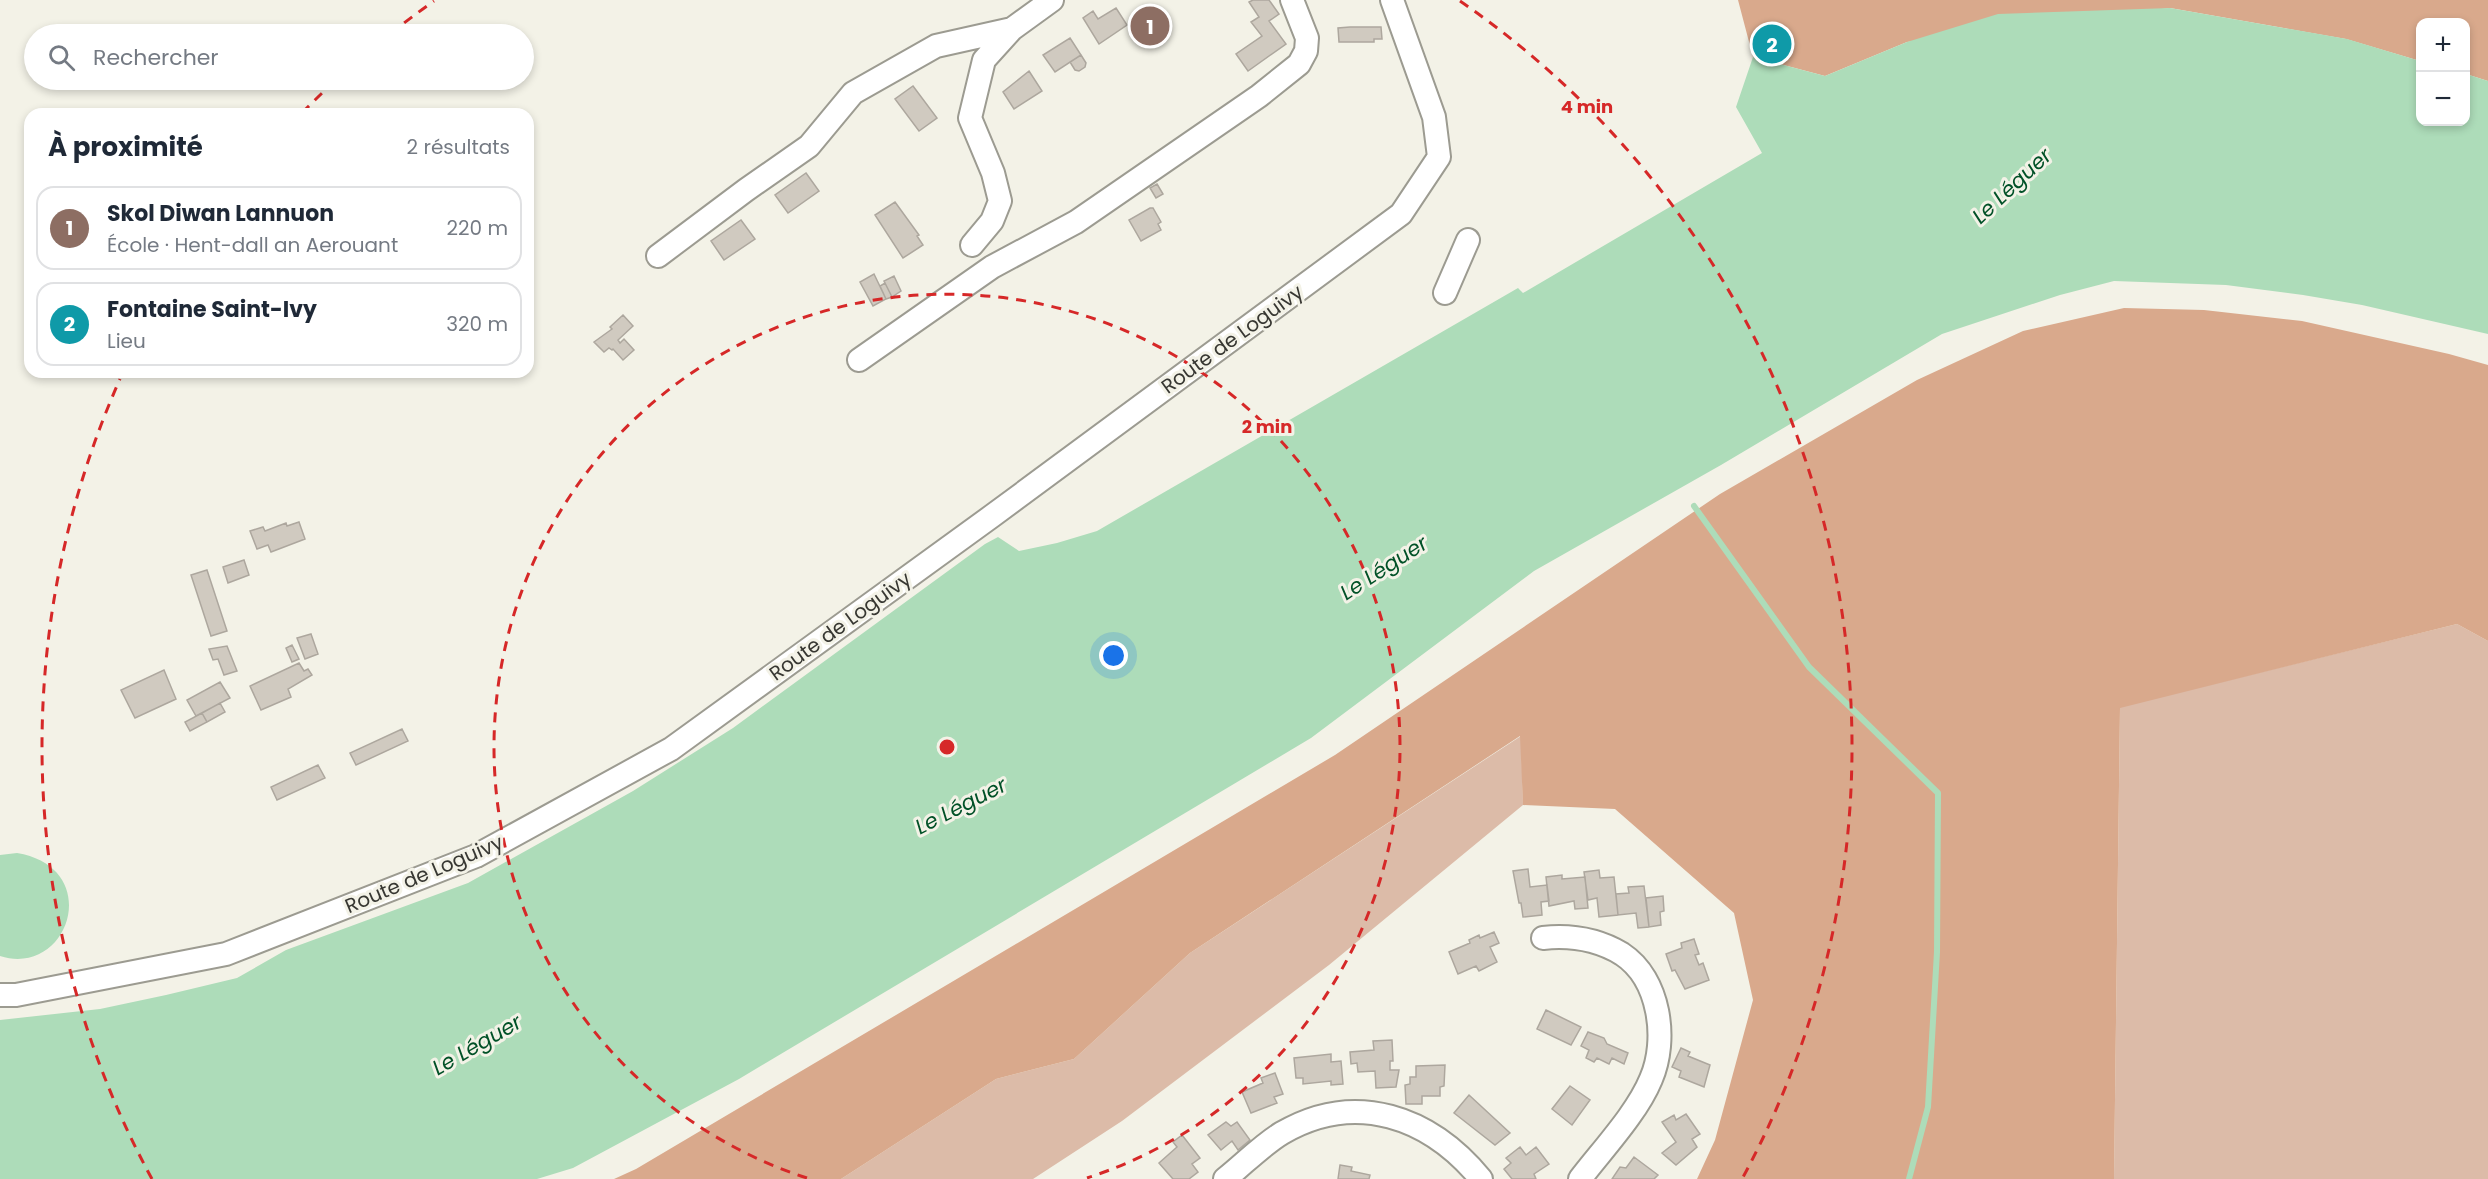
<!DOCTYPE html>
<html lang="fr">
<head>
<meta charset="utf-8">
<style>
  :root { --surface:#fff; --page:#f2f2f3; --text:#1f2937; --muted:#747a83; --line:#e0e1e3; --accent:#b34099 }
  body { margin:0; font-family:Poppins,sans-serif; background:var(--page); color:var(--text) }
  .controls { position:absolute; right:18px; top:18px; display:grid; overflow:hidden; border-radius:12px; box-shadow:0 3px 9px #0003 }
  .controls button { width:54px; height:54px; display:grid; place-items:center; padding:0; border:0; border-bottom:2px solid var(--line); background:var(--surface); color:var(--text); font:30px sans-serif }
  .you { position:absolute; left:1114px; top:656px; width:21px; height:21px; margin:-15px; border:4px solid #fff; border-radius:50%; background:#1a73e8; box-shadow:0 0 0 9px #1a73e833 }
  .badge { display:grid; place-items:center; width:39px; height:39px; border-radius:50%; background:var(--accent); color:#fff; font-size:20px; font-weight:700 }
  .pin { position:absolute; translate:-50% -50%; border:3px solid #fff; box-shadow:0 2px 6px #0006 }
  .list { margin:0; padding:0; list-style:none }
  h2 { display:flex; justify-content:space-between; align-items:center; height:78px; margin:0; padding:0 24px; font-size:26px }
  h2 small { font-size:20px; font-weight:400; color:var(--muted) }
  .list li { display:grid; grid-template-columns:39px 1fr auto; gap:18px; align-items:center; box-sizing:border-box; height:84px; margin:0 12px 12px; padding:0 12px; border:2px solid var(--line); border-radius:18px }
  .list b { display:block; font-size:22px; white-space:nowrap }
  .list p { margin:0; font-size:20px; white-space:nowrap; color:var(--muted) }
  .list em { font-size:20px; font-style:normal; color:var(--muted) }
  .icon { flex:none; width:33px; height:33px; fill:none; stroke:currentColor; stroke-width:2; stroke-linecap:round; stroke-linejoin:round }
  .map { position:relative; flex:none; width:2488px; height:1179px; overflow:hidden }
  .search { position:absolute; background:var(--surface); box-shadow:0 3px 9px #0003; left:24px; top:24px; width:510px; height:66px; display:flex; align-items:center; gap:15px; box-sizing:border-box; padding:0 21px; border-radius:33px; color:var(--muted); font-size:22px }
  .panel { position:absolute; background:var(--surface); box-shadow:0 3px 9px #0003; left:24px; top:108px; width:510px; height:270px; border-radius:18px }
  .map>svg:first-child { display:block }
  .green { fill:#dcbba8 }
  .forest { fill:#d9a98c }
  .water { fill:#addcb9 }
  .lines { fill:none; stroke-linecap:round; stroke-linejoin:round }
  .stream { stroke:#addcb9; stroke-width:6 }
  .building { fill:#d0cac0; stroke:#ada79e; stroke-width:1.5 }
  .minor-casing { stroke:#9c9b91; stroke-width:26 }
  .minor { stroke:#fff; stroke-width:22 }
  .ring { fill:none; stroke:#d62828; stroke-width:3; stroke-dasharray:10 8 }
  .labels { text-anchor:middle; stroke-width:6; stroke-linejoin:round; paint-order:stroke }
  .street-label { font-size:20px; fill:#373732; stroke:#f3f2e7 }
  .water-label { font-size:21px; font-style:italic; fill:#015127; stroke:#f3f2e7 }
  .centre { fill:#d62828; stroke:#f3f2e7; stroke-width:3 }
  .ring-label { font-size:18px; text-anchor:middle; font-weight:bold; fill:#d62828; stroke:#f3f2e7; stroke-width:6; stroke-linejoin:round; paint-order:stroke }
</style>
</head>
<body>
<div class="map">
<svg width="2488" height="1179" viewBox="0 0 2488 1179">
  <rect width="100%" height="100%" fill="#f3f2e7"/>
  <path class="green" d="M2457,624L2488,641V1179H2114L2120,707Z
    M1521,736L1523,805L1329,965L1122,1121L1033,1179H841L996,1079L1074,1059L1190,953Z"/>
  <path class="forest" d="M1738,0H2488V81L2466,74V22H2420V61L2346,39L2170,8L1907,42L1825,76L1753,57Z
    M2124,308L2204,310L2302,321L2449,354L2488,365V641L2457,624L2120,708L2114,1179H1697L1715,1140L1753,1000L1734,913L1615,809L1523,805L1520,736L1190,953L1074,1059L996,1079L841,1179H614L636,1169L1335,755L1720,494L1917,380L2023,331Z"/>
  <path class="water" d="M2170,8L2347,39L2420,61V122H2466V74L2488,81V334L2362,305L2303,295L2226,285L2114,281L2060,295L1942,334L1721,465L1534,571L1311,738L739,1079L573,1168L537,1179H0V1020L100,1009L166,995L237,978L286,950L468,883L633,791L733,728L985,544L998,537L1019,551L1057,543L1097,531L1518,288L1523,293L1762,153L1736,107L1753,57L1825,76L1907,42L1998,14Z
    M17,853C105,868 69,978 0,956V855Z"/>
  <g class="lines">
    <path class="stream" d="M1694,506L1809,667L1938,793L1937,952L1928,1107L1909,1179"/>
  </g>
  <path class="building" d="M1253,0H1269L1279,14L1269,21L1286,44L1248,71L1236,54L1262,36L1251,22L1259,17L1249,2Z
    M1116,8L1127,25L1099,44L1083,18L1093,11L1098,19Z
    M1350,27H1381L1382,39H1374V42H1339L1338,28Z
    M1070,38L1081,55L1055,72L1043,55Z
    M1081,55L1086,63L1085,67L1079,71L1075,70L1070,62Z
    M1029,71L1042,91L1014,109L1003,92Z
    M913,86L937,118L919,131L895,99Z
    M806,173L819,191L788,213L775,195Z
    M1157,184L1163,194L1156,198L1150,188Z
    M895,202L919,235L917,236L923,245L903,258L875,215Z
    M1150,208H1153L1161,222L1158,224L1161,230L1141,241L1129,220Z
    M741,220L755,239L724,260L711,241Z
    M874,274L886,299L873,306L860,282Z
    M894,276L901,291L892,297L884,281Z
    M885,283L892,297L886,299L880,286Z
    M623,315L633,326L618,340L620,343L624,339L634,350L623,360L613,349L612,350L609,348L604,352L594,342L612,329L610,327Z
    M299,522L305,539L271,552L268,545L257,549L250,531L263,527L265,531L286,523L287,526Z
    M244,560L249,575L228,583L223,567Z
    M207,570L227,631L211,636L191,575Z
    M311,634L318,654L305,659L297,638Z
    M292,645L299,659L292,662L286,648Z
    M227,646L237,671L224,675L218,659L213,660L209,649Z
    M299,663L304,671L308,669L312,675L288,689L291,697L261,710L250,686Z
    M164,670L176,699L135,718L121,690Z
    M220,682L230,698L196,716L187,700Z
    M220,703L225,712L207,722L202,713Z
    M202,713L207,722L190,731L185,722Z
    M402,729L408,741L356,765L350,753Z
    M318,765L325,778L277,800L271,787Z
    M1528,869L1530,887L1547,885L1549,901L1541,902L1542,915L1523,917L1521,903H1519L1513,871Z
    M1599,870L1600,878L1614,877L1618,915L1599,917L1597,898L1588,900L1584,872Z
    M1562,875V879L1585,877L1588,908L1575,909L1574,901L1549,906L1546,877Z
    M1644,886L1649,927L1638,928L1636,913L1618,915L1616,894L1629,893L1628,887Z
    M1663,896L1664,911L1660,912L1661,925L1649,927L1646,898Z
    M1494,932L1499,943L1490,947L1497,962L1479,971L1476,966L1458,974L1449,952L1470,943L1469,940L1479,935L1480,938Z
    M1694,939L1699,954L1695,955L1699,965L1703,963L1709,980L1685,989L1675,970L1672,971L1666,954L1682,948L1681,943Z
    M1546,1010L1581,1027L1571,1045L1537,1029Z
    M1588,1032L1604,1038L1607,1044L1628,1053L1624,1064L1612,1058L1609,1064L1597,1058L1594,1062L1586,1058L1589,1050L1581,1046Z
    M1392,1040L1393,1061H1390V1070H1399L1396,1087L1376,1088L1375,1071L1358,1072L1357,1063L1351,1064L1350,1052L1374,1050L1373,1041Z
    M1681,1048L1690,1052L1688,1056L1710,1065L1704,1087L1679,1077L1681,1071L1672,1067Z
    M1331,1054V1062L1341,1061L1343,1084L1331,1085V1081L1303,1084V1078H1296L1294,1058Z
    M1445,1065L1444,1086L1440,1087V1096H1422V1104H1406L1405,1085L1410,1084V1077H1416V1066Z
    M1275,1073L1283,1094L1274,1097L1277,1103L1251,1113L1242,1092L1263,1083L1261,1078Z
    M1570,1086L1590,1100L1572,1125L1552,1109Z
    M1469,1095L1510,1133L1495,1145L1454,1113Z
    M1686,1114L1700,1134L1692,1139L1697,1147L1676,1165L1662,1153L1676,1142L1662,1122L1674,1115L1676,1120Z
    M1226,1122L1231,1126L1237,1122L1250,1140L1238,1150L1232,1141L1221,1150L1208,1135Z
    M1182,1135L1200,1158L1192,1164L1198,1172L1189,1179H1173L1159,1163L1177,1147L1173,1142Z
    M1520,1147L1526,1155L1536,1147L1549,1164L1534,1174L1536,1179H1512L1504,1169L1511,1163L1506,1158Z
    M1634,1157L1658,1175L1654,1179H1612L1620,1167L1626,1168Z
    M1340,1165L1352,1167L1351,1171L1370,1175L1369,1179H1338Z"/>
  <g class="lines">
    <defs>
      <path id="minor" d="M972,245L992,221L1000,201L993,173L970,118L984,60L1012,29
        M658,256L746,190L809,146L853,93L936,46L1012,29L1052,0
        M1445,293L1468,240
        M859,360L992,267L1076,222L1259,96L1299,64L1306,51L1307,38L1292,0
        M1543,938C1571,935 1597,939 1622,954C1660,979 1668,1040 1651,1079C1637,1113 1603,1149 1580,1179
        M0,995H16L226,954L476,856L671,749L992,516L1401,214L1439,157L1434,117L1392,0
        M1225,1179C1244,1164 1262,1145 1282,1133C1356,1090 1430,1117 1481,1179"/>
    </defs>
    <use href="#minor" class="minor-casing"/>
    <use href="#minor" class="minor"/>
  </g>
  <g class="ring">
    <path d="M807 1178A453 453 0 1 1 1087 1178"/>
    <path d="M152 1179A905 905 0 0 1 120 379M302 113A905 905 0 0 1 336 80M390 34A905 905 0 0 1 434 1M1460 1A905 905 0 0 1 1742 1179"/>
  </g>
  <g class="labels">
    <g class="street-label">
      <text transform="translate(1232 339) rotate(-36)" y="7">Route de Loguivy</text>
      <text transform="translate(840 626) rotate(-36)" y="7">Route de Loguivy</text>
      <text transform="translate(424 874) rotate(-23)" y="7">Route de Loguivy</text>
    </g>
    <g class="water-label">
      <text transform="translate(2012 186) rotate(-43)" y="7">Le Léguer</text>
      <text transform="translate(1384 568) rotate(-33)" y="7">Le Léguer</text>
      <text transform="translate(961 806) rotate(-27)" y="7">Le Léguer</text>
      <text transform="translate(477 1045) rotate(-30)" y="7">Le Léguer</text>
    </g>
  </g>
  <circle cx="947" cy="747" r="9" class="centre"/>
  <g class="ring-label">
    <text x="1587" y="113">4 min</text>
    <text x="1267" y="433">2 min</text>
  </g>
</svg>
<div class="controls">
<button>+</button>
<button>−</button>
</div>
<div class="you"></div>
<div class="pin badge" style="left:1150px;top:26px;background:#8d6e63">1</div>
<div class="pin badge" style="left:1772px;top:44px;background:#0f9aa8">2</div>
<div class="search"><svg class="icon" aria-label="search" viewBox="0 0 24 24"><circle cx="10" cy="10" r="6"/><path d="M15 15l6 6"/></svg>Rechercher</div>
<section class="panel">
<h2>À proximité<small>2 résultats</small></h2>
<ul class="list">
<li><span class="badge" style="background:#8d6e63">1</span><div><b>Skol Diwan Lannuon</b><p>École · Hent-dall an Aerouant</p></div><em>220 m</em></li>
<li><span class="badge" style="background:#0f9aa8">2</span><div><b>Fontaine Saint-Ivy</b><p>Lieu</p></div><em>320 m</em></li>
</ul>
</section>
</div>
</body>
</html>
